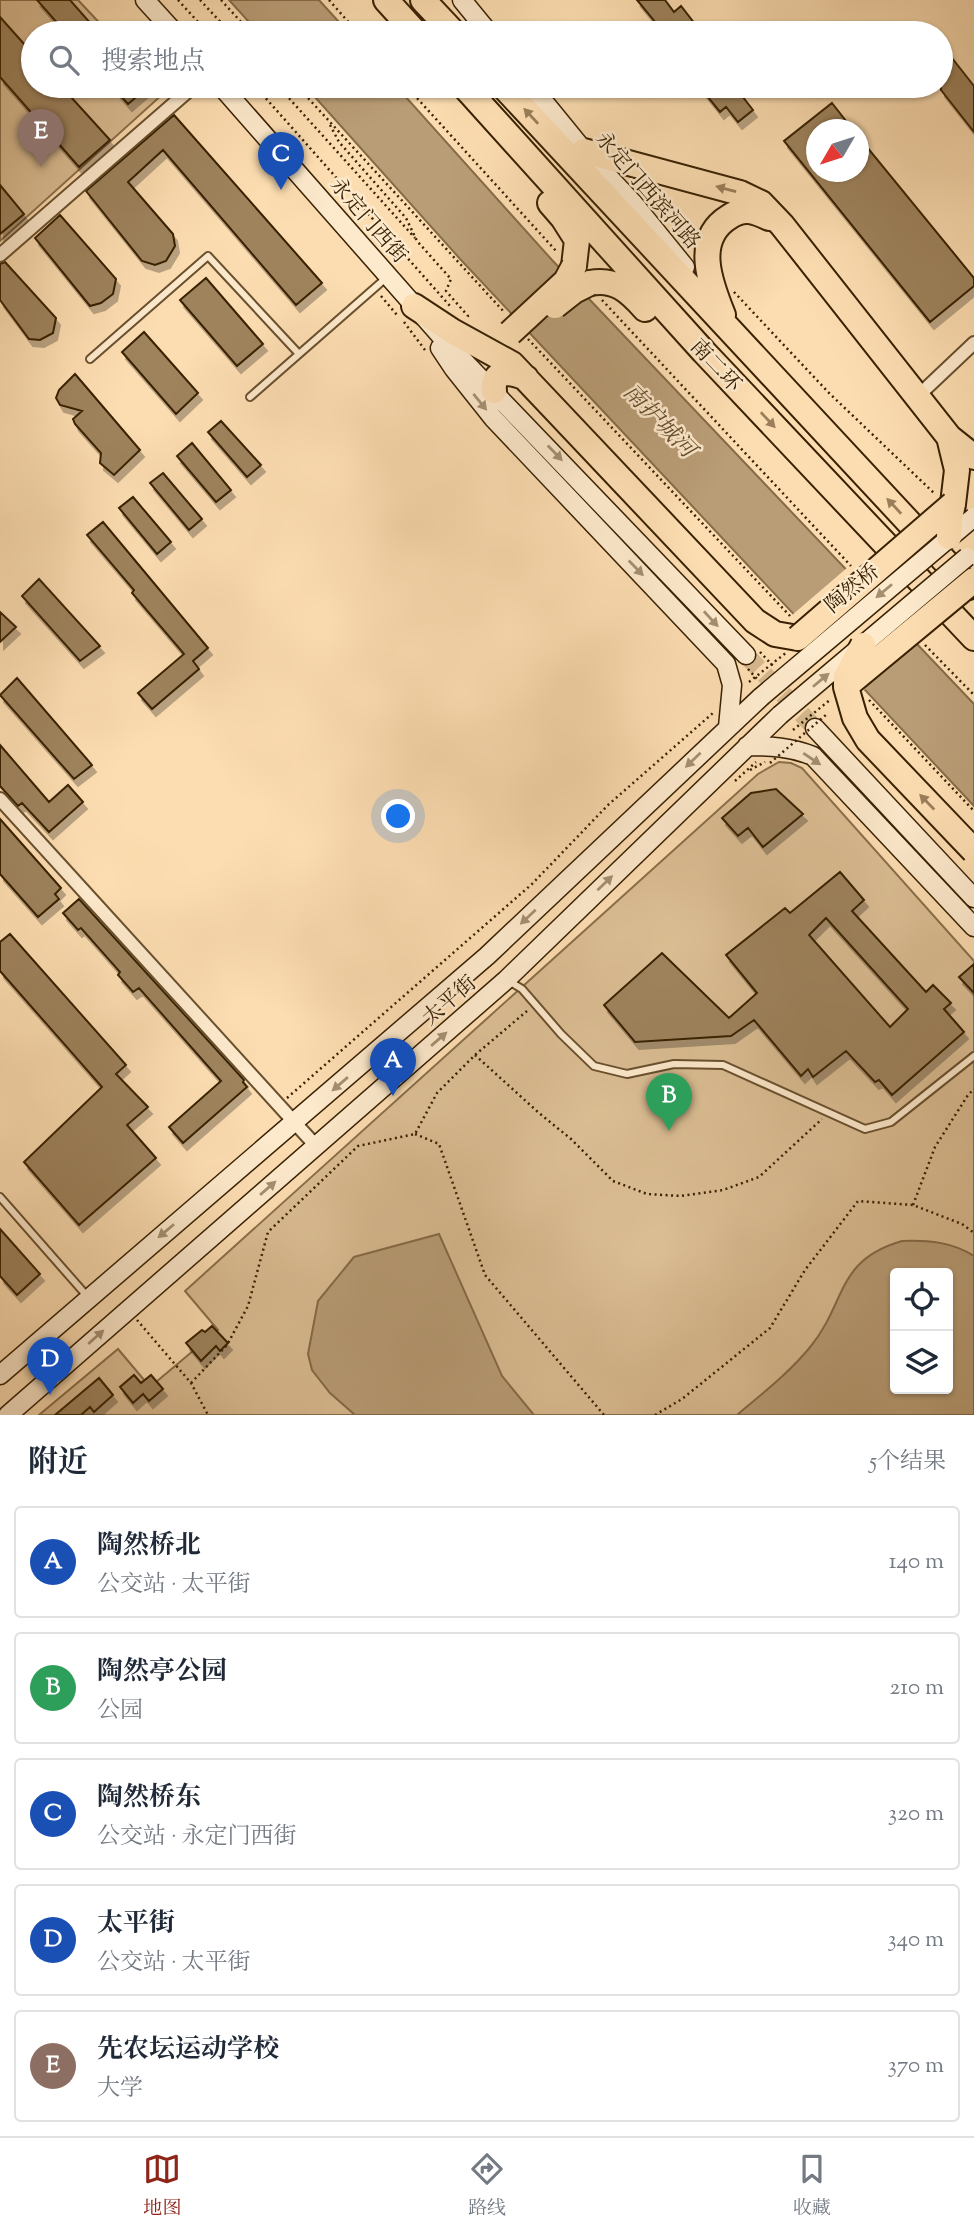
<!DOCTYPE html>
<html lang="zh">
<head>
<meta charset="utf-8">
<style>
  :root { --surface:#fff; --page:#f6f6f7; --text:#1f2937; --muted:#747a83; --line:#e0e1e3; --accent:#8f2418 }
  body { margin:0; font-family:"Sorts Mill Goudy","Noto Serif SC",serif; background:var(--page); color:var(--text) }
  .controls { position:absolute; right:21px; bottom:21px; display:grid; overflow:hidden; border-radius:7px; box-shadow:0 2px 5px #0004 }
  .controls button { width:63px; height:63px; display:grid; place-items:center; padding:0; border:0; border-bottom:2px solid var(--line); background:var(--surface); color:var(--text); font:35px sans-serif }
  .compass { position:absolute; left:806px; top:119px; width:63px; height:63px; border-radius:50%; background:var(--surface); box-shadow:0 2px 5px #0004; rotate:231deg }
  .you { position:absolute; left:399px; top:817px; width:24px; height:24px; margin:-18px; border:5px solid #fff; border-radius:50%; background:#1a73e8; box-shadow:0 0 0 10px #1a73e833 }
  .badge { display:grid; place-items:center; width:46px; height:46px; border-radius:50%; background:var(--accent); color:#fff; font-size:23px; font-weight:700 }
  .pin { position:absolute; translate:-50% -58px; filter:drop-shadow(0 2px 4px #0008) }
  .pin::after { content:''; position:absolute; top:37px; width:24px; height:21px; background:inherit; clip-path:polygon(0 0,100% 0,50% 100%) }
  .list { margin:0; padding:0; list-style:none }
  h2 { display:flex; justify-content:space-between; align-items:center; height:91px; margin:0; padding:0 28px; font-size:30px }
  h2 small { font-size:23px; font-weight:400; color:var(--muted) }
  .list li { display:grid; grid-template-columns:46px 1fr auto; gap:21px; align-items:center; box-sizing:border-box; height:112px; margin:0 14px 14px; padding:0 14px; border:2px solid var(--line); border-radius:7px }
  .list b { display:block; font-size:26px; white-space:nowrap }
  .list p { margin:0; font-size:23px; white-space:nowrap; color:var(--muted) }
  .list em { font-size:23px; font-style:normal; color:var(--muted) }
  .icon { flex:none; width:38px; height:38px; fill:none; stroke:currentColor; stroke-width:2; stroke-linecap:round; stroke-linejoin:round }
  .map { position:relative; flex:none; width:974px; height:1415px; overflow:hidden }
  .search { position:absolute; background:var(--surface); box-shadow:0 2px 5px #0004; left:21px; right:21px; top:21px; height:77px; display:flex; align-items:center; gap:18px; box-sizing:border-box; padding:0 24px; border-radius:38px; color:var(--muted); font-size:26px }
  .sheet { height:721px; background:var(--surface) }
  nav { display:flex; justify-content:space-around; align-items:center; box-sizing:border-box; height:98px; border-top:2px solid var(--line); background:var(--surface); font-size:19px; color:var(--muted) }
  nav a { display:grid; justify-items:center; gap:4px }
  nav .on { color:var(--accent) }
  .map>svg:first-child { display:block }
  .green { fill:#dbbd93; stroke:#8a6f4a; stroke-width:2; fill-rule:evenodd }
  .water { fill:#b99d76; stroke:#856b48; stroke-width:2; fill-rule:evenodd }
  .pier { fill:#fcddb1 }
  .building { fill:#9e835d; stroke:#382102; stroke-width:2; fill-rule:evenodd; filter:url(#shadow) }
  .lines { fill:none; stroke-linecap:round; stroke-linejoin:round }
  .secondary-tunnel { stroke:#d5b78e; stroke-width:18; stroke-dasharray:18 9; stroke-linecap:butt }
  .lane-casing { stroke:#69502e; stroke-width:10 }
  .street-casing { stroke:#69502e; stroke-width:16 }
  .secondary-casing { stroke:#382102; stroke-width:21 }
  .highway-casing { stroke:#382102; stroke-width:28 }
  .path { stroke:#382102; stroke-width:2.5; stroke-dasharray:2 3.5; stroke-linecap:butt }
  .lane { stroke:#fde9cc; stroke-width:6 }
  .street { stroke:#fde9cc; stroke-width:12 }
  .secondary { stroke:#fde9cc; stroke-width:18 }
  .highway { stroke:#fcddb1; stroke-width:24 }
  .secondary-bridge-casing { stroke:#382102; stroke-width:21; stroke-linecap:butt }
  .highway-bridge-casing { stroke:#382102; stroke-width:28; stroke-linecap:butt }
  .path-bridge { stroke:#382102; stroke-width:2.5; stroke-dasharray:2 3.5; stroke-linecap:butt }
  .secondary-bridge { stroke:#fde9cc; stroke-width:18 }
  .highway-bridge { stroke:#fcddb1; stroke-width:24 }
  .oneway { fill:#9a7f5a }
  .oneway2 { fill:#a48f71 }
  .labels { text-anchor:middle; stroke-width:5; stroke-linejoin:round; paint-order:stroke }
  .street-label { font-size:21px; fill:#382102; stroke:#fde9cc }
  .water-label { font-size:23px; font-style:italic; fill:#654c2b; stroke:#fde9cc }
</style>
</head>
<body>
<div class="map">
<svg width="974" height="1415" viewBox="0 0 974 1415">
  <defs>
    <filter id="shadow"><feDropShadow dx="4" dy="7" stdDeviation="0" flood-color="#0004"/></filter>
  </defs>
  <rect width="100%" height="100%" fill="#fcddb1"/>
  <filter id="stains"><feTurbulence type="fractalNoise" baseFrequency=".00286" numOctaves="4"/><feColorMatrix values="0 0 0 0 .2 0 0 0 0 .09 0 0 0 0 .02 0 0 0 .5 -.17"/></filter>
  <radialGradient id="worn" r=".72"><stop offset=".6" stop-color="#630" stop-opacity="0"/><stop offset="1" stop-color="#630" stop-opacity=".3"/></radialGradient>
  <path class="green" d="M0,0H78L109,33H33V86H158L164,93L0,241Z
    M779,762L791,763L802,768L974,961V1415H39L118,1349L150,1387L218,1330L185,1291L758,774ZM895,1273H948V1389H895Z"/>
  <path class="water" d="M229,0H319L349,33H259Z
    M305,86H396L552,260L974,704V806L461,260Z
    M439,1234L502,1376L534,1415H355L330,1393L312,1370L308,1354L318,1301L354,1257Z
    M902,1241C929,1240 952,1242 974,1256V1415H737C763,1393 790,1372 811,1346C847,1301 836,1260 902,1241ZM948,1273V1389H895V1273Z"/>
  <path class="pier" d="M848,567L917,639L868,681L863,693L791,616Z"/>
  <path class="building" d="M37,0H70L99,33H66Z
    M637,0H665L674,12L681,6L702,33H657L652,26L656,23Z
    M0,17L33,54V86H61L110,140L79,167L0,77Z
    M941,44L974,86V132L941,90Z
    M112,86H149L128,104Z
    M699,86H747L739,92L753,110L738,122L726,107L720,112Z
    M832,103L853,130H816V172H858V136L974,278V286L930,322L784,141Z
    M174,115L322,283L296,305L163,150L128,182L173,234L175,246L166,261L155,265L142,261L86,191Z
    M0,185L24,214L0,234Z
    M60,215L116,279L113,294L101,303L90,306L35,238Z
    M5,262L56,318L53,333L40,340L29,339L0,300V264Z
    M206,278L263,344L237,366L180,300Z
    M144,332L198,393L176,414L122,352Z
    M75,374L140,450L114,475L100,463L101,453L75,424L73,419L82,411L60,405L56,398L59,390Z
    M221,421L261,465L247,477L208,432Z
    M192,443L231,490L216,502L177,456Z
    M163,473L202,519L189,530L150,483Z
    M133,497L171,542L157,554L119,508Z
    M103,522L208,648L193,661L199,669L152,709L138,693L184,654L132,593L134,590L87,535Z
    M39,579L100,646L80,661L22,596Z
    M0,612L16,627L0,642Z
    M17,678L92,765L74,779L0,695Z
    M0,745L49,802L68,785L83,802L49,832L22,803L18,806L0,786Z
    M776,789L803,814L763,847L748,828L738,836L722,818L751,793Z
    M0,819L61,888L55,894L59,899L38,917L0,874Z
    M840,872L864,900L852,911L926,992L933,985L951,1003L944,1009L964,1032L892,1095L879,1080L875,1082L846,1051L813,1077L808,1069L801,1076L754,1020L731,1036L635,1042L604,1005L662,953L729,1018L757,993L726,955L785,908L790,913ZM826,918L908,1009L890,1027L809,935Z
    M79,899L244,1080L243,1082L247,1087L183,1143L169,1127L221,1081L139,988L133,992L118,975L120,972L81,928L78,930L63,913Z
    M10,934L126,1065L116,1074L148,1107L127,1125L156,1158L79,1225L24,1162L102,1087L0,971V942Z
    M974,964V993L959,977Z
    M0,1229L40,1274L17,1295L0,1276Z
    M212,1326L228,1343L220,1351L216,1346L201,1361L186,1343L202,1330L205,1332Z
    M134,1375L141,1383L151,1375L163,1389L149,1401L143,1394L133,1403L120,1387Z
    M99,1378L113,1395L94,1412L90,1407L81,1415H55Z"/>
  <g class="lines">
    <path class="secondary-tunnel" d="M746,655L815,728"/>
    <defs>
      <path id="lane" d="M90,359L208,256L299,354
        M250,397L386,278
        M509,981L522,989L561,1034L594,1066L627,1074L674,1064L723,1065L865,1129L891,1122L974,1056
        M0,1197L87,1296"/>
      <path id="street" d="M0,255L194,86
        M918,396L974,343
        M0,799L316,1146"/>
      <path id="secondary" d="M145,0L175,33
        M462,0L489,33
        M221,86L455,352L746,655
        M531,86L584,151L633,203L685,267
        M440,348L454,369L493,418L726,664L732,685L728,727
        M815,728L974,898
        M747,746C770,746 791,747 813,756L974,927
        M0,1375L487,956L761,697
        M8,1415L506,980L780,715"/>
      <path id="highway" d="M386,0L416,33
        M423,0L454,33
        M464,86L704,352L974,638
        M503,86L969,587
        M584,151L740,193L761,203L782,225L949,437L974,457
        M550,203L563,218L577,240L574,266
        M590,283C615,278 629,291 645,309
        M414,306L452,331L512,364L755,621L775,634L798,638
        M723,315C710,283 693,239 729,217C744,207 754,211 769,218
        M494,391C492,369 510,371 526,378
        M949,437L957,470L953,504"/>
    </defs>
    <use href="#lane" class="lane-casing"/>
    <use href="#street" class="street-casing"/>
    <use href="#secondary" class="secondary-casing"/>
    <use href="#highway" class="highway-casing"/>
    <path class="path" d="M178,0L208,33
      M200,0L226,28V33
      M221,0L251,33
      M329,0L358,33
      M255,86L450,306
      M278,86L415,238
      M297,86L505,313
      M406,86L557,252
      M330,125L339,142L406,218L417,241L451,279L446,291L468,316L467,317
      M664,215L690,243
      M734,292L829,393L935,494
      M381,296L397,315
      M602,300L851,566
      M404,322L425,350
      M528,339L790,616
      M925,645L974,695
      M760,652L775,668
      M748,669L758,680
      M869,700L974,811
      M750,770L765,762
      M735,781L756,762
      M475,1055L539,1113L571,1139L613,1181L647,1194L681,1196L723,1190L759,1177L822,1119
      M287,1098L532,884L608,805L713,713
      M415,1134L439,1144L485,1275L604,1415
      M913,1205L935,1147L968,1095L974,1089
      M137,1320L191,1383L208,1415
      M191,1383L227,1345L248,1306L268,1232L358,1146L415,1134L437,1093L475,1055L527,1011
      M655,1415L682,1399L770,1328L805,1270L858,1201L913,1205L962,1224L974,1233"/>
    <use href="#lane" class="lane"/>
    <use href="#street" class="street"/>
    <use href="#secondary" class="secondary"/>
    <use href="#highway" class="highway"/>
    <defs>
      <path id="secondary-bridge" d="M761,697L974,517
        M780,715L967,557"/>
      <path id="highway-bridge" d="M555,306L574,291L590,283
        M510,333L566,281L574,266
        M949,537L950,518L953,504
        M798,638L953,504
        M863,645L846,677V687L855,718L868,740L974,851
        M846,686L974,580"/>
    </defs>
    <use href="#secondary-bridge" class="secondary-bridge-casing"/>
    <use href="#highway-bridge" class="highway-bridge-casing"/>
    <path class="path-bridge" d="M749,682L787,652
      M793,730L831,699
      M770,763L827,714"/>
    <use href="#secondary-bridge" class="secondary-bridge"/>
    <use href="#highway-bridge" class="highway-bridge"/>
  </g>
  <defs><path id="oneway-solid" d="M-6-.8H1V-3.2L6.5 0L1 3.2V.8H-6Z" transform="scale(1.75)"/></defs>
  <g class="oneway">
    <use href="#oneway-solid" transform="translate(531 116) rotate(-133)"/>
    <use href="#oneway-solid" transform="translate(726 189) rotate(-165)"/>
    <use href="#oneway-solid" transform="translate(768 420) rotate(47)"/>
    <use href="#oneway-solid" transform="translate(894 506) rotate(-133)"/>
    <use href="#oneway-solid" transform="translate(927 802) rotate(-134)"/>
  </g>
  <g class="oneway2">
    <use href="#oneway-solid" transform="translate(480 402) rotate(51)"/>
    <use href="#oneway-solid" transform="translate(555 453) rotate(46)"/>
    <use href="#oneway-solid" transform="translate(636 568) rotate(46)"/>
    <use href="#oneway-solid" transform="translate(884 591) rotate(140)"/>
    <use href="#oneway-solid" transform="translate(711 619) rotate(47)"/>
    <use href="#oneway-solid" transform="translate(821 680) rotate(-40)"/>
    <use href="#oneway-solid" transform="translate(812 759) rotate(34)"/>
    <use href="#oneway-solid" transform="translate(693 760) rotate(136)"/>
    <use href="#oneway-solid" transform="translate(605 883) rotate(-44)"/>
    <use href="#oneway-solid" transform="translate(528 917) rotate(137)"/>
    <use href="#oneway-solid" transform="translate(439 1039) rotate(-41)"/>
    <use href="#oneway-solid" transform="translate(340 1084) rotate(139)"/>
    <use href="#oneway-solid" transform="translate(268 1188) rotate(-41)"/>
    <use href="#oneway-solid" transform="translate(166 1231) rotate(140)"/>
    <use href="#oneway-solid" transform="translate(96 1337) rotate(-42)"/>
  </g>
  <g class="labels">
    <g class="street-label">
      <text transform="translate(648 190) rotate(49)" y="7">永定门西滨河路</text>
      <text transform="translate(369 220) rotate(49)" y="7">永定门西街</text>
      <text transform="translate(716 365) rotate(47)" y="7">南二环</text>
      <text transform="translate(852 588) rotate(-40)" y="7">陶然桥</text>
      <text transform="translate(449 1000) rotate(-41)" y="7">太平街</text>
    </g>
    <g class="water-label">
      <text transform="translate(660 420) rotate(46)" y="8">南护城河</text>
    </g>
  </g>
  <rect width="100%" height="100%" filter="url(#stains)"/>
  <rect width="100%" height="100%" fill="url(#worn)"/>
</svg>
<div class="controls">
<button><svg class="icon" aria-label="locate" viewBox="0 0 24 24"><circle cx="12" cy="12" r="6"/><path d="M12 2v4M12 18v4M2 12h4M18 12h4"/></svg></button>
<button><svg class="icon" aria-label="layers" viewBox="0 0 24 24"><path d="M12 4l9 5-9 5-9-5zM3 14l9 5 9-5"/></svg></button>
</div>
<svg class="compass" viewBox="-18 -18 36 36"><path d="M0-13l5 13h-10z" fill="#e53935"/><path d="M0 13l5-13h-10z" fill="#747a83"/></svg>
<div class="you"></div>
<div class="pin badge" style="left:393px;top:1096px;background:#1a4fb4">A</div>
<div class="pin badge" style="left:669px;top:1131px;background:#2e9e5b">B</div>
<div class="pin badge" style="left:281px;top:190px;background:#1a4fb4">C</div>
<div class="pin badge" style="left:50px;top:1395px;background:#1a4fb4">D</div>
<div class="pin badge" style="left:41px;top:167px;background:#8d6e63">E</div>
<div class="search"><svg class="icon" aria-label="search" viewBox="0 0 24 24"><circle cx="10" cy="10" r="6"/><path d="M15 15l6 6"/></svg>搜索地点</div>
</div>
<section class="sheet">
<h2>附近<small>5个结果</small></h2>
<ul class="list">
<li><span class="badge" style="background:#1a4fb4">A</span><div><b>陶然桥北</b><p>公交站 · 太平街</p></div><em>140 m</em></li>
<li><span class="badge" style="background:#2e9e5b">B</span><div><b>陶然亭公园</b><p>公园</p></div><em>210 m</em></li>
<li><span class="badge" style="background:#1a4fb4">C</span><div><b>陶然桥东</b><p>公交站 · 永定门西街</p></div><em>320 m</em></li>
<li><span class="badge" style="background:#1a4fb4">D</span><div><b>太平街</b><p>公交站 · 太平街</p></div><em>340 m</em></li>
<li><span class="badge" style="background:#8d6e63">E</span><div><b>先农坛运动学校</b><p>大学</p></div><em>370 m</em></li>
</ul>
</section>
<nav>
<a class="on"><svg class="icon" aria-label="map" viewBox="0 0 24 24"><path d="M3 6l6-2 6 2 6-2v14l-6 2-6-2-6 2zM9 4v14M15 6v14"/></svg>地图</a>
<a><svg class="icon" aria-label="directions" viewBox="0 0 24 24"><path d="M12 3l9 9-9 9-9-9zM9 14v-3h6M13 9l2 2-2 2"/></svg>路线</a>
<a><svg class="icon" aria-label="saved" viewBox="0 0 24 24"><path d="M7 4h10v16l-5-4-5 4z"/></svg>收藏</a>
</nav>
</body>
</html>
